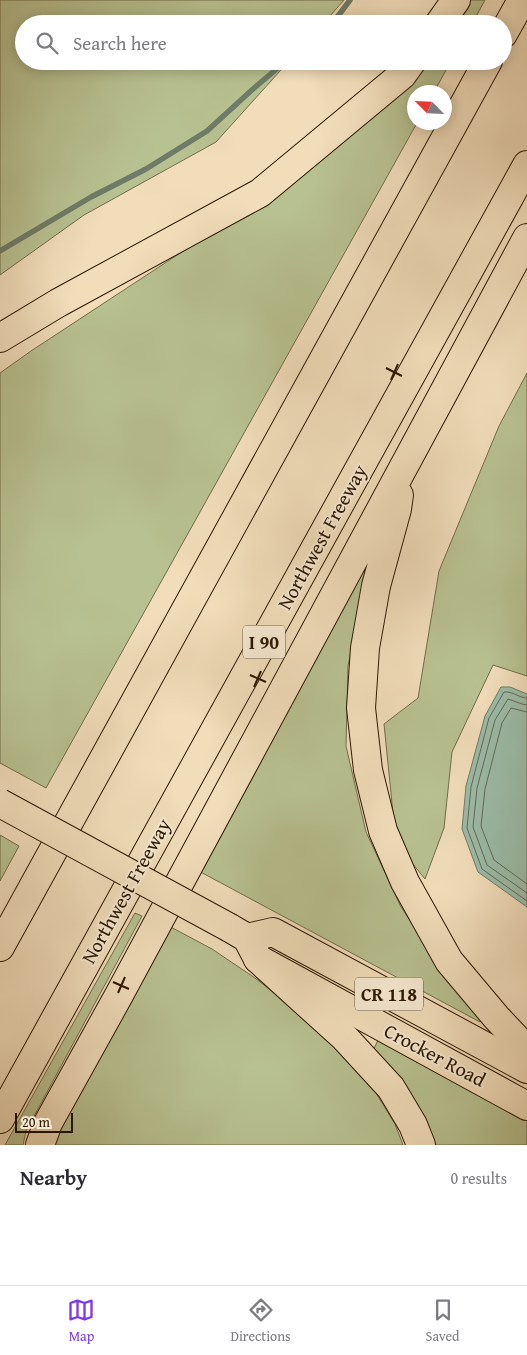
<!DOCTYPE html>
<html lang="en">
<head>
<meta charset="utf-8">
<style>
  :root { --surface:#fff; --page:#f2f2f3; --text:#2b2b33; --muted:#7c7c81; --line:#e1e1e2; --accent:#7c3aed }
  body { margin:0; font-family:"Gentium Book Plus",serif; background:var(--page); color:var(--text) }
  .compass { position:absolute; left:407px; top:85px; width:45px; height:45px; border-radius:50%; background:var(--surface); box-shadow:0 2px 12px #0003; rotate:294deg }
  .scale { position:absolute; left:15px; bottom:12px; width:58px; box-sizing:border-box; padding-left:5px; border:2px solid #2b1700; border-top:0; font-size:14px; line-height:18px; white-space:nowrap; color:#2b1700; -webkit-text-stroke:4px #f6e9d2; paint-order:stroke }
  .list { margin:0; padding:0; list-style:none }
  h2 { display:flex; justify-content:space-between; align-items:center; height:65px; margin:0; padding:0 20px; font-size:21px }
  h2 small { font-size:16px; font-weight:400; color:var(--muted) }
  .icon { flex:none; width:28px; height:28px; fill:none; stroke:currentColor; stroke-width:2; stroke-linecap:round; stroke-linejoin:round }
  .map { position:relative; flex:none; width:527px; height:1145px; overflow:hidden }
  .search { position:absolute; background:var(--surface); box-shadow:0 2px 12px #0003; left:15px; right:15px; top:15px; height:55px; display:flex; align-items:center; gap:12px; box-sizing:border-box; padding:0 18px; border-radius:28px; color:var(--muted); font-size:19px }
  .sheet { height:140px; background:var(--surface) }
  nav { display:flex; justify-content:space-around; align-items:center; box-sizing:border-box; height:70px; border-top:1px solid var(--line); background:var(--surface); font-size:14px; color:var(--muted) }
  nav a { display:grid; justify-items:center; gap:2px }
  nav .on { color:var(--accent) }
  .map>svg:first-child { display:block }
  .green { fill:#b8c191; stroke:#726c48 }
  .water { fill:#9cbdaa; stroke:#6f7b66 }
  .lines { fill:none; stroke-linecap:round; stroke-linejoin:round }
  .shore { stroke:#646a55; stroke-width:1 }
  .stream { stroke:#6f7b66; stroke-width:5.5 }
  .major-casing { stroke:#2b1700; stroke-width:30 }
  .highway-casing { stroke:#2b1700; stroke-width:30 }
  .major { stroke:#f1ddba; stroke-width:28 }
  .highway { stroke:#f1ddba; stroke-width:28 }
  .major-bridge-casing { stroke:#2b1700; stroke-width:30; stroke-linecap:butt }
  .major-bridge { stroke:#f1ddba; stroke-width:28 }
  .ticks { fill:none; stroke:#2b1700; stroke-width:2 }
  .labels { text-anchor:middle; stroke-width:4; stroke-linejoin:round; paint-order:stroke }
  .shield { fill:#f6e9d2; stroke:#68563f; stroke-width:1 }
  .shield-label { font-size:19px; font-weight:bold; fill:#2b1700 }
  .street-label { font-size:20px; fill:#2b1700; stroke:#f6e9d2 }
</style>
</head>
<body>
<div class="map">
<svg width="527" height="1145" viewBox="0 0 527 1145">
  <rect width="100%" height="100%" fill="#f1ddba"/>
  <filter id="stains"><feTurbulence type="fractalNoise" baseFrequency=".004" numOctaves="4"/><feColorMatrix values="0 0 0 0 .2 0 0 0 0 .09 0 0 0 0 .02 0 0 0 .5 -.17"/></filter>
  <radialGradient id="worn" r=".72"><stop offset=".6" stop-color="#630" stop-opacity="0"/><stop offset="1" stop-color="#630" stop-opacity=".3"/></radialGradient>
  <path class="green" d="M0,0H344L323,24H24V61H289L216,142L84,215L0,275Z
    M471,0H485L472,24H452Z
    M422,61H451L434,92H414V122L417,123L46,788L0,763V373L31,351L197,242L277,192L340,145L386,106Z
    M527,373V676L493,665L452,752L444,828L425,879L396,843L384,724L418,698L439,571L499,426Z
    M362,559L368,563L348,666L346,746L366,832L401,907L451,982L485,1014L480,1022L195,869Z
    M0,835L19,846L0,881Z
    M135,913L142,916L26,1131L23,1145H5Z
    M167,925L212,949L255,978L329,1036L360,1067L395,1124L403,1145H50Z
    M378,1040L527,1118V1145H434L372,1053Z"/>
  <path class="water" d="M501,687H510L527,694V907L478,872L462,829L466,786L485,716Z"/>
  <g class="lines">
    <path class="shore" d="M527,698C519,698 513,691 504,692L489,718L471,787L467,828L482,869L527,901
      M527,705L522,704L508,699L495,720L477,788L473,827L487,865L527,893
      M527,712L511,708L502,723L485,789L481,826L494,860L527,884"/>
    <path class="stream" d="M332,24L350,0
      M0,251L91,197L146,169L207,131L253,89L286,61"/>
    <defs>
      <path id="major" d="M230,928L247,938L258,959L527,1106
        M247,938L273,932L527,1069"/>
      <path id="highway" d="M439,24L456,0
        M503,34L522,0
        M0,338L58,303L260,193L402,75L412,61
        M399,495L397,509L376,586L365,648L361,708L368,770L383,831L405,882L449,961L496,1017L527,1050
        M0,947L488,61
        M258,959L345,1038L391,1088L413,1125L421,1145
        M0,1119L527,165
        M40,1145L48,1123L119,995L527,238"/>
    </defs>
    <use href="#major" class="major-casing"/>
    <use href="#highway" class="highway-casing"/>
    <use href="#major" class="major"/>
    <use href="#highway" class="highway"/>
    <defs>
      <path id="major-bridge" d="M0,803L230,928"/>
    </defs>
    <use href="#major-bridge" class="major-bridge-casing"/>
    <use href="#major-bridge" class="major-bridge"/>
  </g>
  <path class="ticks" d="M386,368L402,376M391,380L398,364M250,675L266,682M254,687L261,671M113,982L129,989M118,993L125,977"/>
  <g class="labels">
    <g class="shield">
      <rect x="243" y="625.5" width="42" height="33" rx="4"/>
      <rect x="355" y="977.5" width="68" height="33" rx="4"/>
    </g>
    <g class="shield-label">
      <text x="264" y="649">I 90</text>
      <text x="389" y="1001">CR 118</text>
    </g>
    <g class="street-label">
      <text transform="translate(322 537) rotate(-61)" y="7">Northwest Freeway</text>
      <text transform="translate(126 891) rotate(-61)" y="7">Northwest Freeway</text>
      <text transform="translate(435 1055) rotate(28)" y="7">Crocker Road</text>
    </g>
  </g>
  <rect width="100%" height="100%" filter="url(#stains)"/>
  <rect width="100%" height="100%" fill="url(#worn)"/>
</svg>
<svg class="compass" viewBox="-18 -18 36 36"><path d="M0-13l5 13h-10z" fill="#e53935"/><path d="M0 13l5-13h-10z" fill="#7c7c81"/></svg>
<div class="scale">20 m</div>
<div class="search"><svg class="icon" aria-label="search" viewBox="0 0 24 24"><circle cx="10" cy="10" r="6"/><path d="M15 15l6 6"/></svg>Search here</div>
</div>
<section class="sheet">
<h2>Nearby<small>0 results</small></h2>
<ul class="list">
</ul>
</section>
<nav>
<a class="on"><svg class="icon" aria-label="map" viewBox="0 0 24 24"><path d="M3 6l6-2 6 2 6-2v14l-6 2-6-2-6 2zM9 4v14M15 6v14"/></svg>Map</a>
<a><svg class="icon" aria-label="directions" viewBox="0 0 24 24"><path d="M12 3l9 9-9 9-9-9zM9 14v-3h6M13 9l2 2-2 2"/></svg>Directions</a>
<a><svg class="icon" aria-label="saved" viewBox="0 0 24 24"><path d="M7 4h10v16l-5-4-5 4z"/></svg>Saved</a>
</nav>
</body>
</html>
